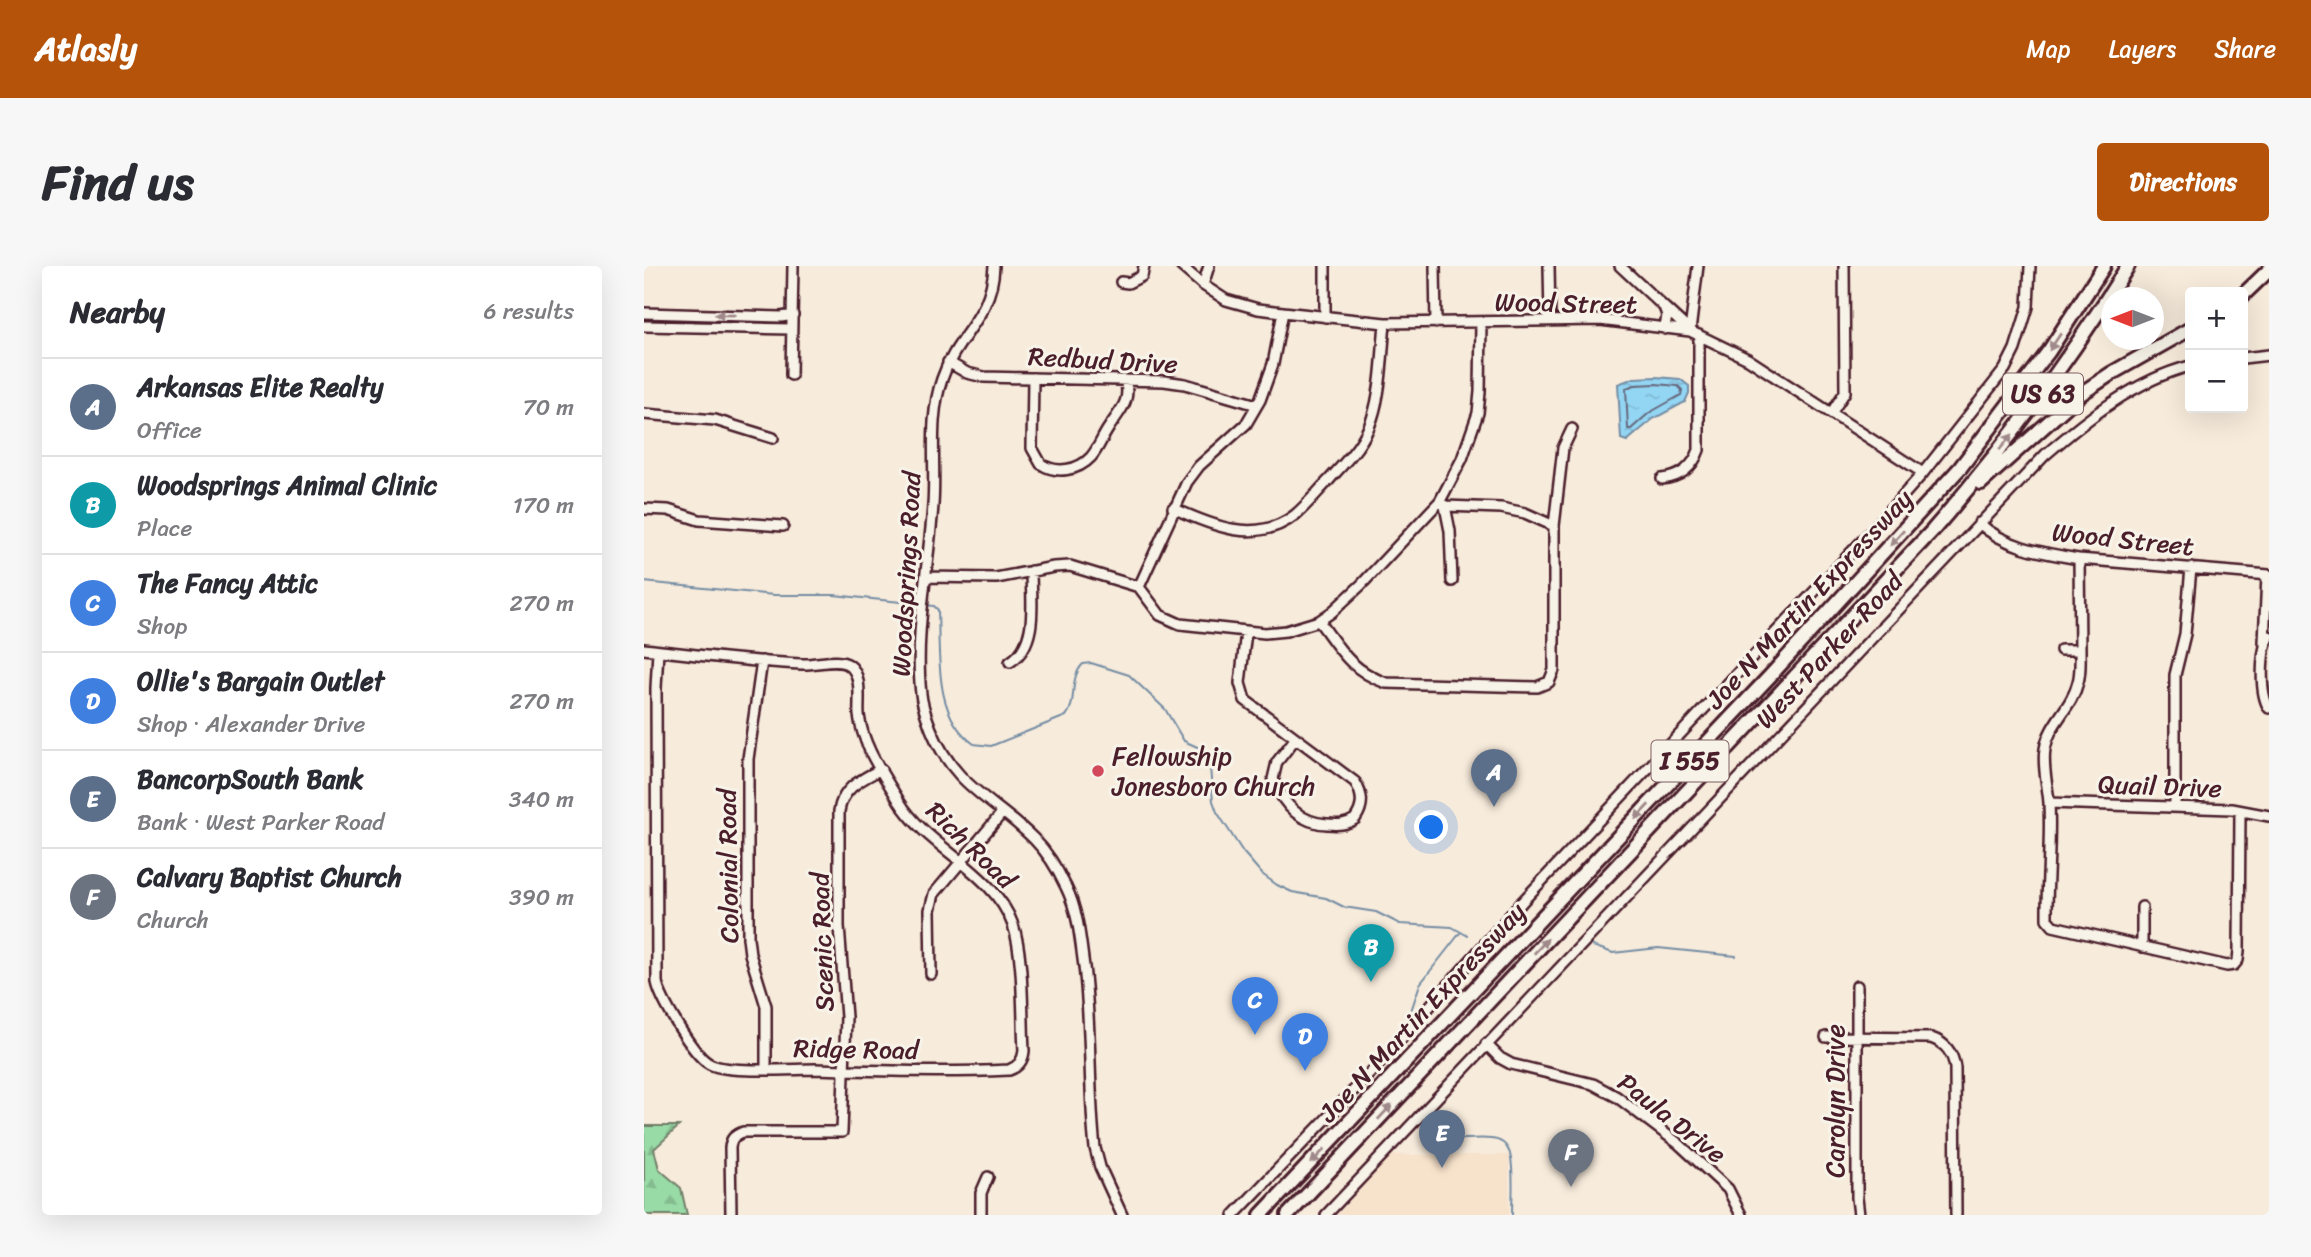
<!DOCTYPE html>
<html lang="en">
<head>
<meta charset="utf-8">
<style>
  :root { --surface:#fff; --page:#f7f7f7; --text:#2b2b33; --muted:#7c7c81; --line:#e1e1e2; --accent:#b45309 }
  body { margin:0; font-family:Sriracha,sans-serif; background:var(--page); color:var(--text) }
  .controls { position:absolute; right:21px; top:21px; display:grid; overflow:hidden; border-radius:7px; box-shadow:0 7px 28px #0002 }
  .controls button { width:63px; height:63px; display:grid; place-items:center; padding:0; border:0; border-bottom:2px solid var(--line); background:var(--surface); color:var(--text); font:35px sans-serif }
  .compass { position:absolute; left:1457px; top:21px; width:63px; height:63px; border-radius:50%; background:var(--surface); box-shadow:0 7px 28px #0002; rotate:270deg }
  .you { position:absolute; left:788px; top:562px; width:24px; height:24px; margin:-18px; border:5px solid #fff; border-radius:50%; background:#1a73e8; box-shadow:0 0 0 10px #1a73e833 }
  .badge { display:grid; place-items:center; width:46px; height:46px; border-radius:50%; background:var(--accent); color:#fff; font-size:23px; font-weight:700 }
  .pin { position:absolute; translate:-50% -58px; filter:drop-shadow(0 2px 4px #0008) }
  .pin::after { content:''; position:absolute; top:37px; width:24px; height:21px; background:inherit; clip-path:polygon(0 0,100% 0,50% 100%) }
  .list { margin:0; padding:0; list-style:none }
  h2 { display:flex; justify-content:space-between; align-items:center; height:91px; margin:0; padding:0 28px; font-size:30px }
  h2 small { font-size:23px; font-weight:400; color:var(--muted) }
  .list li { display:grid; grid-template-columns:46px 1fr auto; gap:21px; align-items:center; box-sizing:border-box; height:98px; padding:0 28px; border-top:2px solid var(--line) }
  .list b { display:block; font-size:26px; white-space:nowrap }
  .list p { margin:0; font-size:23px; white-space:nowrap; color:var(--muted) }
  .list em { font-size:23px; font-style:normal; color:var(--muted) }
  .map { position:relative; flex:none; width:1625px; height:949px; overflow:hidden; border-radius:7px }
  header { display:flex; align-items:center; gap:42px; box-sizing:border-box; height:98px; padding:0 35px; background:var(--accent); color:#fff }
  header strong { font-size:33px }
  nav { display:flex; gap:38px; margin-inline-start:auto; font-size:24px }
  .intro { display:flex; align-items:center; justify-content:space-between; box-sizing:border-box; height:168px; padding:0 42px }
  h1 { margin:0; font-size:49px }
  .button { padding:18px 32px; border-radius:7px; background:var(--accent); color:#fff; font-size:24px; font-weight:700 }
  main { display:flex; gap:42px; padding:0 42px }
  aside { flex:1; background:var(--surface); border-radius:7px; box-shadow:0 7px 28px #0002 }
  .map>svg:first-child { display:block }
  .built { fill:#f7e2cb }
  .forest { fill:url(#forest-firs); stroke:#717d68; stroke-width:2 }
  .water { fill:url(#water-ripples); stroke:#758da4; stroke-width:2 }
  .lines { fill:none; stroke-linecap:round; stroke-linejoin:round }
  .shore { stroke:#67687b; stroke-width:2 }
  .stream { stroke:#758da4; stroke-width:2 }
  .minor-casing { stroke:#4a1f2b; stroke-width:14 }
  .highway-casing { stroke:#4a1f2b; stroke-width:18 }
  .minor { stroke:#f7f3e8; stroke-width:9 }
  .highway { stroke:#f7f3e8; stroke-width:12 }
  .oneway { fill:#a0898a }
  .poi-dot { fill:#d1495b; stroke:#f7f3e8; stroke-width:2.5 }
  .labels { text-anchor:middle; stroke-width:6; stroke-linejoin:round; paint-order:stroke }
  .shield { fill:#f7f3e8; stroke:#7e5f64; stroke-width:2 }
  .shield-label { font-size:24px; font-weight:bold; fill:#4a1f2b }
  .street-label { font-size:26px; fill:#4a1f2b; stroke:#f7f3e8 }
  .poi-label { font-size:26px; fill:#4a1f2b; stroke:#f7f3e8; text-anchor:start }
</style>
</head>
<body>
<header>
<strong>Atlasly</strong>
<nav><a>Map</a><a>Layers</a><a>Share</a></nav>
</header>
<div class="intro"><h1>Find us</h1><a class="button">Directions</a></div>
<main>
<aside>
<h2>Nearby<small>6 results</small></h2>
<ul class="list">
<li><span class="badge" style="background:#5c6f8a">A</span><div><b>Arkansas Elite Realty</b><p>Office</p></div><em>70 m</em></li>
<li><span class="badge" style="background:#0f9aa8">B</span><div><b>Woodsprings Animal Clinic</b><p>Place</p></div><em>170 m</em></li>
<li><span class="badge" style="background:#3f7fe0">C</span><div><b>The Fancy Attic</b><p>Shop</p></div><em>270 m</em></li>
<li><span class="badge" style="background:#3f7fe0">D</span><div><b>Ollie's Bargain Outlet</b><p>Shop · Alexander Drive</p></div><em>270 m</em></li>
<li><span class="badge" style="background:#5c6f8a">E</span><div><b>BancorpSouth Bank</b><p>Bank · West Parker Road</p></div><em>340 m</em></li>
<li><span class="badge" style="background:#6b7280">F</span><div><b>Calvary Baptist Church</b><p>Church</p></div><em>390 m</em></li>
</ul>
</aside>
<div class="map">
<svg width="1625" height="949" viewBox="0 0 1625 949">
  <defs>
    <pattern id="forest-firs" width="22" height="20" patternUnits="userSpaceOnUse" patternTransform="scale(1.75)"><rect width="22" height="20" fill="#98dba6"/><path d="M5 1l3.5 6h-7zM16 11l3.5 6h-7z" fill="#84bc8f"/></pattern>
    <pattern id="water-ripples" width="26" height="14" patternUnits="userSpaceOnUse" patternTransform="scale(1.75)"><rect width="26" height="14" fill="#92d6f4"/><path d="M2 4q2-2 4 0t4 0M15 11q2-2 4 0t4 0" fill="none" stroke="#7fb7d1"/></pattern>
  </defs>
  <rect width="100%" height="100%" fill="#f7ebdb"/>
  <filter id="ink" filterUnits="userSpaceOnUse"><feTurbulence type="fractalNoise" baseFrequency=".0143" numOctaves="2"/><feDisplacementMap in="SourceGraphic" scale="14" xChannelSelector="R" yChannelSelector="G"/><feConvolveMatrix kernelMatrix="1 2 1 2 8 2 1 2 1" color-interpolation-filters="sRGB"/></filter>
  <g filter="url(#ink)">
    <path class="built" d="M748,889H865V949H693Z"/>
    <path class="forest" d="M0,860H35L10,883L15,903L37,922L43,949H0Z"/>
    <path class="water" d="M1012,111L1036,113L1045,120V127L1041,136L1009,153L983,175L977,173L974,118L990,112Z"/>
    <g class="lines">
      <path class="shore" d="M1012,118L1034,120L1038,124L1037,129L1005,147L987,163H984L982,122L991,119Z"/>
      <path class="stream" d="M0,316L130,329H190L276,338
        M281,339L290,340L294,344C296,389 289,449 330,478L347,480L422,450C434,436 424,413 439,398L447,397L485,409L521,443L540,475L560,484L565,491L569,535L573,546L599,586L618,608L633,619L648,626L682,632L700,641L732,646L756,658L808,661L824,670
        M946,679L969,687L1014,682L1092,690
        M767,745L776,718L816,667
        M785,856C791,861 799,870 807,872C828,877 863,861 867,893C870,911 868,931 868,949"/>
      <defs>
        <path id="minor" d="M350,0C348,52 313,68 298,113C284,153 292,197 289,239C285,299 270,368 277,428C278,440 283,452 287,463C311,522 349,532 390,573C403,586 414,604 422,621C433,643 436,669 439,693C448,756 444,820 451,882L456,901L478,949
          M537,0L559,19L582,34L614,43L639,46L741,57L956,54L1046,65L1104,93L1279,207
          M791,0L792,57
          M905,0L906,54
          M976,0L1020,41L1023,49L1021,63
          M477,16L484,17L498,10L500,0
          M559,19L565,0
          M1021,42L1046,65
          M0,47L137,51L149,49
          M681,51V0
          M0,60L147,63
          M1046,65L1054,0
          M1599,92L1625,89
          M304,96L323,107L340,111L520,115L541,118L613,139
          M147,109L149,0
          M389,112L388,182L397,198C412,208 434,205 447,191C454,183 458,172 464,163C475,145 488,136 481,114
          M1188,146L1201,126L1200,0
          M0,148L71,154L129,172
          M1018,213C1037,211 1049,201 1055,184V69
          M796,235L801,240L857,242L881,247L910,260
          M801,240L806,265L808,315
          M529,242C568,260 613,279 651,249C663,239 674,225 685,214C702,195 720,178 728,153C738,123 738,88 741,57
          M0,243L24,244L55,254L139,260
          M1335,257C1362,282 1400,287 1435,293L1625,309
          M282,311L352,312L410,301L426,300L495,321L516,349L536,358L621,367L642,365L675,355L688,346L717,319L796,235L818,193L834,147L836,126L837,56
          M495,321L543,216L555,200L602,158L616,134L629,98L639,46
          M675,355C696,383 706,404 742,417L893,421L905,416L910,404V260L919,182L928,163
          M602,366L596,417L601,434L711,516C719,529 720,540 711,553C702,559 694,559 683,558C656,557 639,538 629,513L633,496L651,473
          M1625,370C1617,384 1615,427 1625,442
          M1620,376L1623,309
          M0,383C52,389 106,396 158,398C172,399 194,391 205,399C219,409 214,435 215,449C219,481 239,508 255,535C284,583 349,604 369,659C380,690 378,751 380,785C379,795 374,801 365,804C300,807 235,805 171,803C148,803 80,808 64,797C49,788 16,733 13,716L12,422L14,385
          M1417,384H1436L1435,293
          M1436,384C1436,394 1437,406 1434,416C1428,442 1405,457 1401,483C1398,501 1404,520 1405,537C1407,573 1403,610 1403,646V653L1409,660L1583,700L1590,699L1594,694L1595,685L1596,546
          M118,395L104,493V672L106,688L122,740V803
          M366,396C395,378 387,334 387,305
          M1405,537L1588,543L1625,550
          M1531,541V409L1541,368L1547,302
          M1498,681V641
          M287,708L286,644L290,628L358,547
          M1213,720V932L1215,949
          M1182,771L1287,772C1302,777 1309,787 1311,802L1312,949
          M842,778L856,792L867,798L949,818L973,831L1035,878L1084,923L1097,949
          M87,949L86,882C87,872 90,870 99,866H198L202,751L195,660V545C199,521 217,514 237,503
          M337,949V927L344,911
          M590,949L733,800L878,636L1233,259L1279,207L1361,103L1371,83L1384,41L1386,0
          M682,949L1401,189C1443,153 1491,114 1546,100"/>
        <path id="highway" d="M1599,29L1625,4
          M1337,217L1435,129L1468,107L1546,63
          M617,949L1126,410L1316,202L1405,85L1460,0
          M644,949L1289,264C1362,180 1425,94 1484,0"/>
      </defs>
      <use href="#minor" class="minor-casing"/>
      <use href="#highway" class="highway-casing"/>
      <use href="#minor" class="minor"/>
      <use href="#highway" class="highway"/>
    </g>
    <defs><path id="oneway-solid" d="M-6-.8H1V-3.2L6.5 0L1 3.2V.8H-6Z" transform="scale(1.75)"/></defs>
    <g class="oneway">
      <use href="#oneway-solid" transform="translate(81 49) rotate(-179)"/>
      <use href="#oneway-solid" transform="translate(1411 76) rotate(124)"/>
      <use href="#oneway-solid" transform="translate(1362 176) rotate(-50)"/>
      <use href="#oneway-solid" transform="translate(1253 272) rotate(132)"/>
      <use href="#oneway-solid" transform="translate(998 546) rotate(133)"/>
      <use href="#oneway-solid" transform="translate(897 680) rotate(-47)"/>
      <use href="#oneway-solid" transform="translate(741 846) rotate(-47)"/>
      <use href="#oneway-solid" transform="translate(674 890) rotate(134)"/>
    </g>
  </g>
  <circle class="poi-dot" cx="454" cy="505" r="7"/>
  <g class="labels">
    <g class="shield">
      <rect x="1359" y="107.5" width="80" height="41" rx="5"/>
      <rect x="1007.5" y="474.5" width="77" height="41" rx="5"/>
    </g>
    <g class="shield-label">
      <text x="1399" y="136">US 63</text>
      <text x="1046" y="503">I 555</text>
    </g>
    <g class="street-label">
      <text transform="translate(922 37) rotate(1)" y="9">Wood Street</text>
      <text transform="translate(459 94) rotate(3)" y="9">Redbud Drive</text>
      <text transform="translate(1479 273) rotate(6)" y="9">Wood Street</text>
      <text transform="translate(262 308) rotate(-87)" y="9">Woodsprings Road</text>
      <text transform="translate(1165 333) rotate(-47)" y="9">Joe N Martin Expressway</text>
      <text transform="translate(1185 384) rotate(-47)" y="9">West Parker Road</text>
      <text transform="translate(1516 520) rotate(2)" y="9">Quail Drive</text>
      <text transform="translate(327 579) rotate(44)" y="9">Rich Road</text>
      <text transform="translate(84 600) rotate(-91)" y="9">Colonial Road</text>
      <text transform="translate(178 676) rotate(-92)" y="9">Scenic Road</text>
      <text transform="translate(778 746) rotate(-47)" y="9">Joe N Martin Expressway</text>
      <text transform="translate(212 783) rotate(1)" y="9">Ridge Road</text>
      <text transform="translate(1191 835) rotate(-90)" y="9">Carolyn Drive</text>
      <text transform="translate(1028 852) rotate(38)" y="9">Paula Drive</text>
    </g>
    <g class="poi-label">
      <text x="468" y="499">Fellowship<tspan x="468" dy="30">Jonesboro Church</tspan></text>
    </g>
  </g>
</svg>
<div class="controls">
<button>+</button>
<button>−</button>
</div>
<svg class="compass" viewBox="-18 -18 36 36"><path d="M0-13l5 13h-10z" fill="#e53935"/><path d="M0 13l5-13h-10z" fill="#7c7c81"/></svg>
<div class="you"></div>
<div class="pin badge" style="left:850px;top:541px;background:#5c6f8a">A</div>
<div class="pin badge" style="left:727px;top:716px;background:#0f9aa8">B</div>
<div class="pin badge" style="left:611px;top:769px;background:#3f7fe0">C</div>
<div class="pin badge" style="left:661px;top:805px;background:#3f7fe0">D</div>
<div class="pin badge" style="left:798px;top:902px;background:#5c6f8a">E</div>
<div class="pin badge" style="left:927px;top:921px;background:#6b7280">F</div>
</div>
</main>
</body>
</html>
